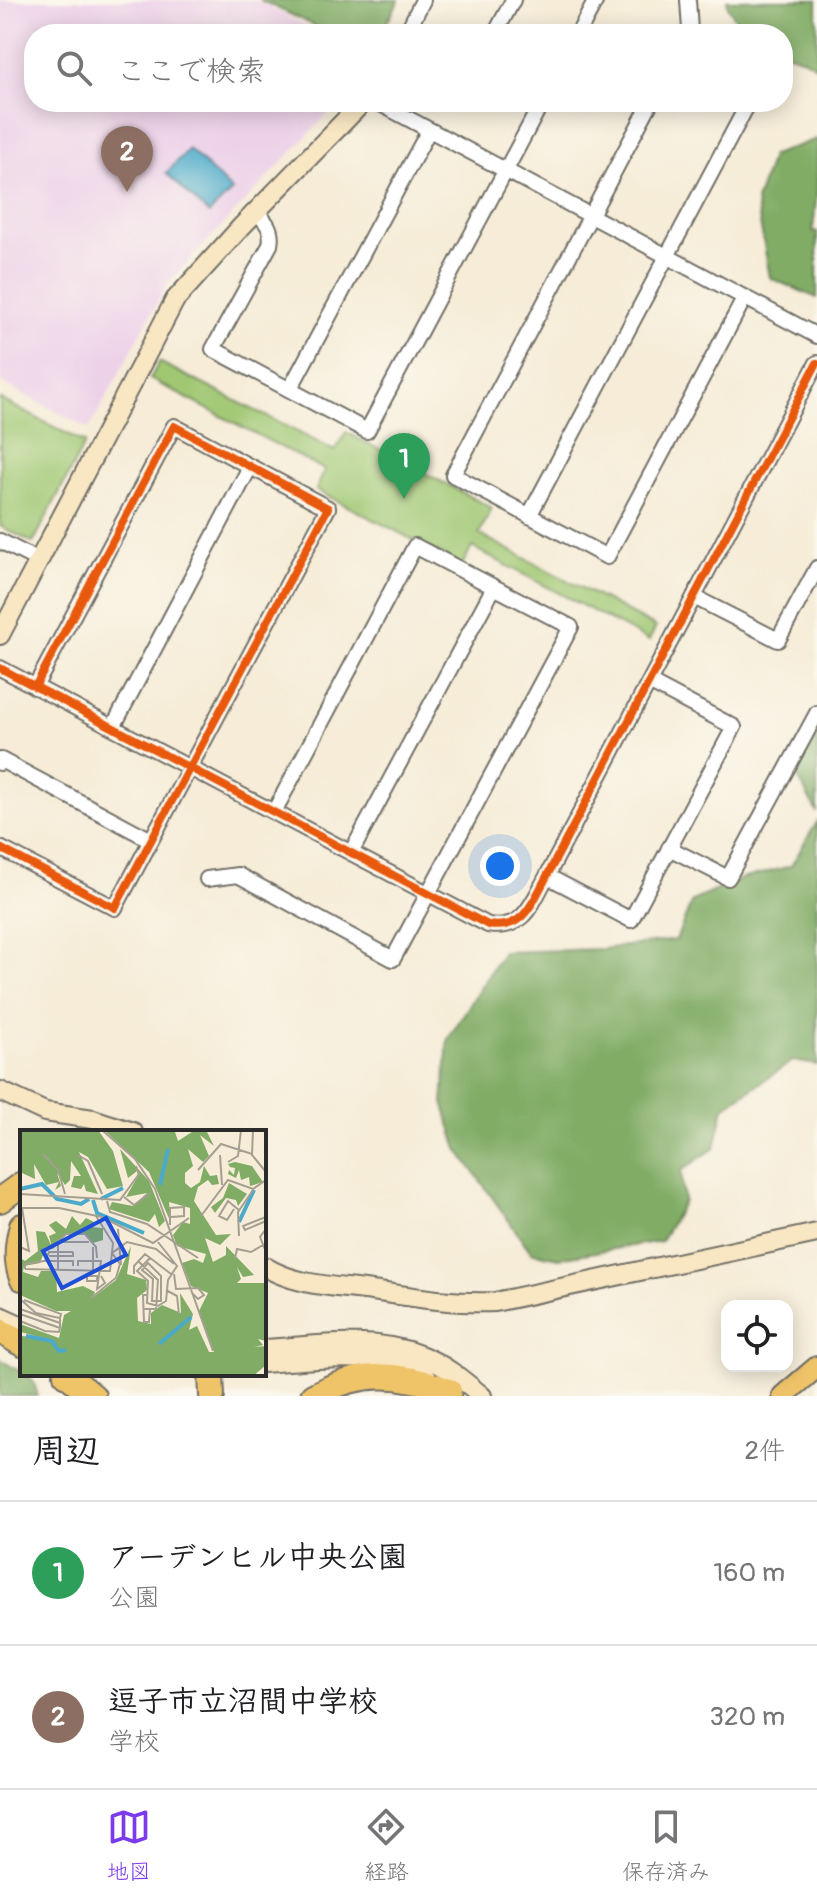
<!DOCTYPE html>
<html lang="ja">
<head>
<meta charset="utf-8">
<style>
  :root { --surface:#fff; --page:#f2f2f2; --text:#202124; --muted:#757577; --line:#e0e0e0; --accent:#7c3aed }
  body { margin:0; font-family:Pangolin,"Klee One",sans-serif; background:var(--page); color:var(--text) }
  .controls { position:absolute; right:24px; bottom:24px; display:grid; overflow:hidden; border-radius:16px; box-shadow:0 4px 20px #0003 }
  .controls button { width:72px; height:72px; display:grid; place-items:center; padding:0; border:0; border-bottom:2px solid var(--line); background:var(--surface); color:var(--text); font:40px sans-serif }
  .you { position:absolute; left:500px; top:866px; width:28px; height:28px; margin:-20px; border:6px solid #fff; border-radius:50%; background:#1a73e8; box-shadow:0 0 0 12px #1a73e833 }
  .badge { display:grid; place-items:center; width:52px; height:52px; border-radius:50%; background:var(--accent); color:#fff; font-size:26px; font-weight:700 }
  .pin { position:absolute; translate:-50% -66px; filter:drop-shadow(0 2px 4px #0008) }
  .pin::after { content:''; position:absolute; top:42px; width:28px; height:24px; background:inherit; clip-path:polygon(0 0,100% 0,50% 100%) }
  .list { margin:0; padding:0; list-style:none }
  h2 { display:flex; justify-content:space-between; align-items:center; height:104px; margin:0; padding:0 32px; font-size:34px }
  h2 small { font-size:26px; font-weight:400; color:var(--muted) }
  .list li { display:grid; grid-template-columns:52px 1fr auto; gap:24px; align-items:center; box-sizing:border-box; height:144px; padding:0 32px; border-top:2px solid var(--line) }
  .list b { display:block; font-size:30px; white-space:nowrap }
  .list p { margin:0; font-size:26px; white-space:nowrap; color:var(--muted) }
  .list em { font-size:26px; font-style:normal; color:var(--muted) }
  .icon { flex:none; width:44px; height:44px; fill:none; stroke:currentColor; stroke-width:2; stroke-linecap:round; stroke-linejoin:round }
  .map { position:relative; flex:none; width:817px; height:1396px; overflow:hidden }
  .search { position:absolute; background:var(--surface); box-shadow:0 4px 20px #0003; left:24px; right:24px; top:24px; height:88px; display:flex; align-items:center; gap:20px; box-sizing:border-box; padding:0 28px; border-radius:32px; color:var(--muted); font-size:30px }
  .sheet { height:392px; background:var(--surface) }
  nav { display:flex; justify-content:space-around; align-items:center; box-sizing:border-box; height:112px; border-top:2px solid var(--line); background:var(--surface); font-size:22px; color:var(--muted) }
  nav a { display:grid; justify-items:center; gap:4px }
  nav .on { color:var(--accent) }
  .map>svg:first-child { display:block }
  .built { fill:#edd1e9 }
  .green { fill:#a0c873; stroke:#667a4f; stroke-width:2 }
  .forest { fill:#80ac65; stroke:#566c48; stroke-width:2 }
  .water { fill:#4baaca; stroke:#3b6a7a; stroke-width:2 }
  .lines { fill:none; stroke-linecap:round; stroke-linejoin:round }
  .street-casing { stroke:#726f67; stroke-width:18 }
  .secondary-casing { stroke:#726f67; stroke-width:22 }
  .primary-casing { stroke:#726f67; stroke-width:24 }
  .highway-casing { stroke:#726f67; stroke-width:28 }
  .street { stroke:#fff; stroke-width:14 }
  .secondary { stroke:#f9e7c3; stroke-width:18 }
  .primary { stroke:#efc469; stroke-width:20 }
  .highway { stroke:#efc469; stroke-width:24 }
  .cycleway-casing { stroke:#fbf7ec; stroke-width:13 }
  .cycleway { stroke:#e8590c; stroke-width:8 }
  .inset-river { fill:none; stroke:#4baaca; stroke-width:4 }
  .inset-road { fill:none; stroke:#a59f92; stroke-width:2 }
  .view { fill:#1d4ed8; fill-opacity:0.15; stroke:#1d4ed8; stroke-width:4 }
  .inset-edge { fill:none; stroke:#2b2b2b; stroke-width:4 }
</style>
</head>
<body>
<div class="map">
<svg width="817" height="1396" viewBox="0 0 817 1396">
  <rect width="100%" height="100%" fill="#fbf7ec"/>
  <filter id="ink" filterUnits="userSpaceOnUse"><feTurbulence type="fractalNoise" baseFrequency=".0125" numOctaves="2"/><feDisplacementMap in="SourceGraphic" scale="16" xChannelSelector="R" yChannelSelector="G"/><feConvolveMatrix kernelMatrix="1 2 1 2 8 2 1 2 1" color-interpolation-filters="sRGB"/></filter>
  <filter id="wash" filterUnits="userSpaceOnUse"><feTurbulence type="fractalNoise" baseFrequency=".006" numOctaves="4" result="noise"/><feDisplacementMap in="SourceGraphic" scale="32" xChannelSelector="R" yChannelSelector="G"/><feGaussianBlur stdDeviation="1.8" result="paint"/><feColorMatrix in="noise" values="0 0 0 0 0 0 0 0 0 0 0 0 0 0 0 0 0 1.4 0 .05"/><feComposite in="paint" operator="in"/></filter>
  <g filter="url(#wash)">
    <rect width="100%" height="100%" fill="#f6ecd7"/>
    <path class="built" d="M0,0H255L323,34H34V102H339L168,283L89,429L0,382Z"/>
    <path class="green" d="M159,362L335,451L346,432L492,508L479,534L656,627L649,641L472,547L462,565L316,490L325,470L150,379Z
      M0,399L85,443L33,543L0,526Z"/>
    <path class="forest" d="M260,0H399L381,34H332Z
      M727,0H817V67L804,59L783,52V34H745L728,7Z
      M817,139V189L813,231L817,232V298L770,278L756,201L772,155Z
      M817,737V813L794,770Z
      M817,822V1065L793,1061L724,1107L715,1148L681,1171L684,1201L661,1241L559,1258L531,1252L458,1149L443,1103L448,1039L503,952L602,949L676,940L692,901L741,879L791,866Z
      M0,1359L33,1380L38,1396H0Z"/>
    <path class="water" d="M189,149L232,191L209,214L166,173Z"/>
  </g>
  <g filter="url(#ink)">
    <g class="lines">
      <defs>
        <path id="street" d="M406,34L423,0
          M495,34L513,0
          M578,34L596,0
          M688,34L690,30L688,0
          M377,102L817,336
          M651,102L453,475L607,557L745,297
          M256,212C267,222 273,230 270,245L213,349L367,431L542,102
          M290,389L429,130
          M529,516L749,102
          M0,541L39,561
          M694,597L778,640L817,568
          M0,668L488,925C524,931 532,903 547,876L817,363
          M113,727L250,467
          M0,763L1,760L151,840
          M0,848L115,908L328,508L174,426L35,687
          M669,848L728,878L817,713
          M351,853L494,587
          M547,876L631,920L734,727L649,682
          M207,879L238,875L393,959L571,627L415,546L274,812"/>
        <path id="secondary" d="M0,635L175,300L242,226L363,102
          M0,1091L45,1112L93,1119L133,1132
          M264,1266C295,1286 336,1286 372,1291C413,1297 453,1304 495,1302L817,1233
          M0,1316L22,1326
          M264,1349C314,1346 372,1336 420,1355C444,1364 463,1380 482,1396
          M264,1363C319,1359 375,1350 426,1376"/>
        <path id="primary" d="M783,1396L817,1367"/>
        <path id="highway" d="M0,1200L22,1184
          M22,1226C17,1244 15,1261 22,1278
          M0,1331L22,1344
          M66,1374L93,1396
          M211,1374L212,1396
          M313,1396C360,1370 399,1372 449,1391"/>
      </defs>
      <use href="#street" class="street-casing"/>
      <use href="#secondary" class="secondary-casing"/>
      <use href="#primary" class="primary-casing"/>
      <use href="#highway" class="highway-casing"/>
      <use href="#street" class="street"/>
      <use href="#secondary" class="secondary"/>
      <use href="#primary" class="primary"/>
      <use href="#highway" class="highway"/>
      <defs>
        <path id="cycleway" d="M0,668L488,925C524,931 532,903 547,876L817,363
          M0,848L115,908L328,508L174,426L35,687"/>
      </defs>
      <use href="#cycleway" class="cycleway-casing"/>
      <use href="#cycleway" class="cycleway"/>
    </g>
  </g>
  <g transform="translate(20 1130)">
    <rect width="246" height="246" fill="#f6ecd7"/>
    <path d="M0,0H78L93,21L103,56L87,59L68,27L59,22L78,64L66,61L64,54L61,59L51,57L54,46H61L51,31L50,50L45,55L37,43L41,56L35,60L39,52L26,55L14,34L15,49L2,43L0,48ZM84,0L155,2L158,11L175,0H191L187,2L194,16L180,5L189,26L183,32L168,19L173,36L165,43V53L171,58L180,52L184,36L190,46L197,45L199,54L192,55L188,50L178,57L174,71L196,105L211,104L200,115L185,108L193,132L206,125V116L234,145L223,147L217,137L221,149L217,153H246V211L238,209L243,215L234,217L246,216L245,236L233,246H0V206L19,207L1,202L0,194L39,208L44,185L51,181H36L0,165V128L5,131L18,121L16,101L25,102L32,117L29,106L36,103L29,95L36,91L46,99L52,86L60,95L66,88L76,93L71,97L83,98V110L73,113L62,102L46,104L33,119L26,117L20,133L4,136L3,142L18,147L21,141H36L37,162L63,156L75,162L72,168L96,150L111,116L107,144L126,150L127,160L117,168L118,191L131,194V183L142,175L161,183L160,163L173,184L169,200L177,196L189,222H194L179,181L188,163L171,156L162,133L174,129L183,133L186,124L157,116L153,105L163,92L170,94V78L149,72L151,93L129,42ZM100,19L129,51L145,91L139,97L135,84L129,92L89,79L92,72L113,76L127,63L106,67L118,46L117,41L108,48ZM215,32L232,36L243,52L230,56L229,47L221,50L219,40L216,48L208,44L209,40L214,45L215,38L210,37L208,34ZM209,53L227,64L218,76L216,70L206,68L195,83L191,77L203,68Z" fill="#80ac65"/>
    <path class="inset-river" d="M140,55L148,19M0,59L22,54L37,69L61,74L69,69M81,69L103,58M73,70L77,83L124,103M219,92L234,60M6,206L32,211L39,221L46,220M139,214L171,187"/>
    <path class="inset-road" d="M82,0L115,29L135,59L193,221M233,0L232,25L246,42M23,24L38,40L45,64M58,25L68,31L82,64M200,25L202,55M208,32L218,26L221,0M178,40L201,14L232,24M0,64L100,70L119,44L116,36M104,67L114,75L130,63M87,71L90,82L127,94L178,128M0,78H39L82,87L133,113L169,88M214,79L207,90L199,86L208,71L220,81M181,86L208,50L233,59L246,50M246,87L223,96L225,100L246,91M150,95V78L164,77V86L151,87M98,99L101,135M246,99L240,107L246,122M219,106L218,82L233,60M38,112H69M0,117L9,121L2,78M73,117V143M29,126H53V122M130,128L117,141L128,151L127,173L138,176L146,171L148,150L157,136L138,112M215,128L217,119L231,122L243,115M25,131L29,122H53M118,131L138,150L136,179H124M128,133L141,146V171H132L133,149L122,140ZM58,136V131H81L77,159L85,153L81,146M5,139L90,141L93,113L76,86M5,139V134L24,131H53V136M38,139V112L46,104H65L76,117L77,128M67,143V151H77V146H67M114,144V136L125,124L151,144M154,144L156,159L178,158L184,165L178,169L173,164M96,148L100,134L92,123L107,112L136,119L154,134M146,160L157,166L159,184M127,165H123L124,192H129L130,180M71,168L97,147M0,169L16,183L40,188V198M4,170L41,184L40,188M0,179L40,193M0,184L40,198M0,191L25,201L39,202L40,198"/>
    <path class="view" d="M86,88L106,125L42,158L23,121Z"/>
    <rect width="246" height="246" class="inset-edge"/>
  </g>
</svg>
<div class="controls">
<button><svg class="icon" aria-label="locate" viewBox="0 0 24 24"><circle cx="12" cy="12" r="6"/><path d="M12 2v4M12 18v4M2 12h4M18 12h4"/></svg></button>
</div>
<div class="you"></div>
<div class="pin badge" style="left:404px;top:499px;background:#2e9e5b">1</div>
<div class="pin badge" style="left:127px;top:192px;background:#8d6e63">2</div>
<div class="search"><svg class="icon" aria-label="search" viewBox="0 0 24 24"><circle cx="10" cy="10" r="6"/><path d="M15 15l6 6"/></svg>ここで検索</div>
</div>
<section class="sheet">
<h2>周辺<small>2件</small></h2>
<ul class="list">
<li><span class="badge" style="background:#2e9e5b">1</span><div><b>アーデンヒル中央公園</b><p>公園</p></div><em>160 m</em></li>
<li><span class="badge" style="background:#8d6e63">2</span><div><b>逗子市立沼間中学校</b><p>学校</p></div><em>320 m</em></li>
</ul>
</section>
<nav>
<a class="on"><svg class="icon" aria-label="map" viewBox="0 0 24 24"><path d="M3 6l6-2 6 2 6-2v14l-6 2-6-2-6 2zM9 4v14M15 6v14"/></svg>地図</a>
<a><svg class="icon" aria-label="directions" viewBox="0 0 24 24"><path d="M12 3l9 9-9 9-9-9zM9 14v-3h6M13 9l2 2-2 2"/></svg>経路</a>
<a><svg class="icon" aria-label="saved" viewBox="0 0 24 24"><path d="M7 4h10v16l-5-4-5 4z"/></svg>保存済み</a>
</nav>
</body>
</html>
